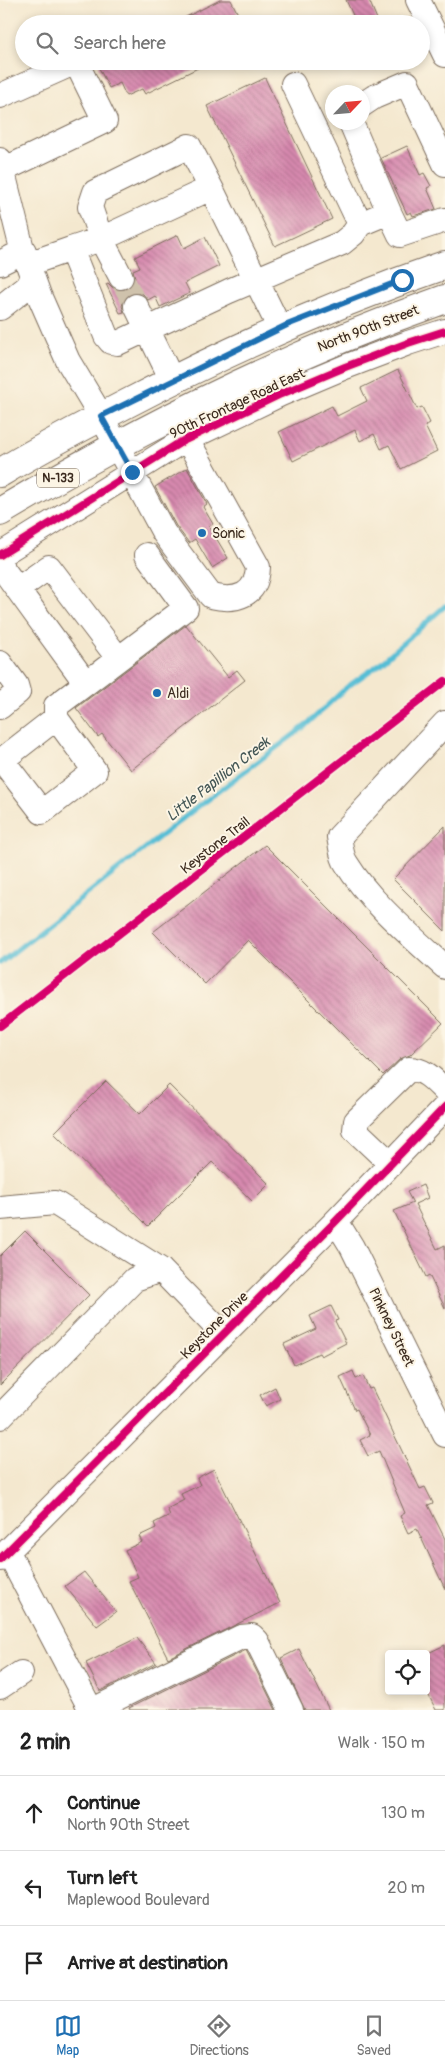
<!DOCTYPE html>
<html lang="en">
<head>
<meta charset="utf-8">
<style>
  :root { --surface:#fff; --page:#f2f2f2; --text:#222; --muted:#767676; --line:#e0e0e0; --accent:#1f6fb2 }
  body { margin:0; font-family:Pangolin,sans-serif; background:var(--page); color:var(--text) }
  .controls { position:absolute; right:15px; bottom:15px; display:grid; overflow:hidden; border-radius:5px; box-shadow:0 2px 8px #0003 }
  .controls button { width:45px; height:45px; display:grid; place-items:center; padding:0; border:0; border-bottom:1px solid var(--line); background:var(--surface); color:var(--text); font:25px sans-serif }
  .compass { position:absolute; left:325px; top:85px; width:45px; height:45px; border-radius:50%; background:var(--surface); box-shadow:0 2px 8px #0003; rotate:64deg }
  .stop { position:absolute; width:15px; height:15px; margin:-11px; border:4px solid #1f6fb2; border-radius:50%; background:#fff }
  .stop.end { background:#1f6fb2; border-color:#fff; box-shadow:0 1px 5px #0008 }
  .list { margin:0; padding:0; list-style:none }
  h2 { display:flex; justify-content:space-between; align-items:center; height:65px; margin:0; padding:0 20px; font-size:21px }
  h2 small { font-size:16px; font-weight:400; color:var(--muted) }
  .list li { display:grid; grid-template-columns:32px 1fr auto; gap:15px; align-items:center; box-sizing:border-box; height:75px; padding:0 20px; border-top:1px solid var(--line) }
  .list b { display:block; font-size:19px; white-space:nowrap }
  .list p { margin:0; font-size:16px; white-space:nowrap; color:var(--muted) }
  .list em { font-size:16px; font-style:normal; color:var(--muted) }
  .icon { flex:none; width:28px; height:28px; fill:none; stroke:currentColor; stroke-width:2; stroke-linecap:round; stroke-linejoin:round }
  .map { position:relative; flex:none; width:445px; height:1710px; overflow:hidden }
  .search { position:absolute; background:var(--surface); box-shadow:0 2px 8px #0003; left:15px; right:15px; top:15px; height:55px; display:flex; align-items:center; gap:12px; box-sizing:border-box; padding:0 18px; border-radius:28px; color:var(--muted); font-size:19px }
  .sheet { height:290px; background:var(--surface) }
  nav { display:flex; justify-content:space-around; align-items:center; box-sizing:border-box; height:70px; border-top:1px solid var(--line); background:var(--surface); font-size:14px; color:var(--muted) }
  nav a { display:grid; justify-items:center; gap:2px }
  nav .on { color:var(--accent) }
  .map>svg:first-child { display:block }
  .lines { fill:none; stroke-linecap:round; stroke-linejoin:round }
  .stream { stroke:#57bed5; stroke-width:5 }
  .building { fill:url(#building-back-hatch) }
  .minor-tunnel { stroke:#cfc2ac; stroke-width:24; stroke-dasharray:24 12; stroke-linecap:butt }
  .minor-casing { stroke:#7c6c5c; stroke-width:26 }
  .major-casing { stroke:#7c6c5c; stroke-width:30 }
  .minor { stroke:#fff; stroke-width:24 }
  .major { stroke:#fff; stroke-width:28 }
  .cycleway-casing { stroke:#fcf5e5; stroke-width:11 }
  .cycleway { stroke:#d6006c; stroke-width:8 }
  .route { stroke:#1f6fb2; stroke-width:6 }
  .poi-dot { fill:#1f6fb2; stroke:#fcf5e5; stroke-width:2 }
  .labels { text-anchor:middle; stroke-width:4; stroke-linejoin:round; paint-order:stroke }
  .shield { fill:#fcf5e5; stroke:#75675a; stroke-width:1 }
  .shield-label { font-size:12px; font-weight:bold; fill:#3b2a1e }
  .street-label { font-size:14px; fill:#3b2a1e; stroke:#fcf5e5 }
  .poi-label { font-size:14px; fill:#3b2a1e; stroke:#fcf5e5; text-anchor:start }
  .water-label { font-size:15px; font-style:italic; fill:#435655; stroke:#fcf5e5 }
</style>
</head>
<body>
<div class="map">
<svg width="445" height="1710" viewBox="0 0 445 1710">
  <defs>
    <pattern id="building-back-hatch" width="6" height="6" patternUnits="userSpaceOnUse" patternTransform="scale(1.25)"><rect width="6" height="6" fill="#d789af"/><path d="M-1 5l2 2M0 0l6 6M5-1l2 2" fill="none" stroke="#b0708e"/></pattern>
  </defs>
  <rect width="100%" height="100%" fill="#fcf5e5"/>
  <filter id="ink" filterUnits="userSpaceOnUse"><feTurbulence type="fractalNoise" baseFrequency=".02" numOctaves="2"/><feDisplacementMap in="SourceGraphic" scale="10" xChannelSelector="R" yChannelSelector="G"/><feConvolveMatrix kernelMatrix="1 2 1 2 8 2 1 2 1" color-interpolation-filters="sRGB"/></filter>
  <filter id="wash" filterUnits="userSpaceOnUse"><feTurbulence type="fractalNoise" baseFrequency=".0096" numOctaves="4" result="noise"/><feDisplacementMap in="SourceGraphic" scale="20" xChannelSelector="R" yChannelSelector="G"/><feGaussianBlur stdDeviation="1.12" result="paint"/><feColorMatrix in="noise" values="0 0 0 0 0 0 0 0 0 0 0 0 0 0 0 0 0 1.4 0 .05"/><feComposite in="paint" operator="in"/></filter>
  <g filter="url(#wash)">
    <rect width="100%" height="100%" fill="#f4e8cf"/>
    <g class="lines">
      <path class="stream" d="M0,963L200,805L304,727L347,687L378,665L445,606"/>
    </g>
    <g id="blocks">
      <path class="building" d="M220,0H231L238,14L234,16L238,24H172Z
        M346,0H369L379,24H357Z
        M108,61H212L145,94L142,89L126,96L120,83L109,88L98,66Z
        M265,78L332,219L275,246L207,106Z
        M407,146L420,175L424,173L431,186L427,188L436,209L413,216L411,212L407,214L381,158Z
        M178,235L184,248L205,237L219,266L185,283L190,293L160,307L155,296L148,300L143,294L136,292L130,293L124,299L122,306L124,312L120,313L106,284L108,283L113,288L120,291L128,289L133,284L135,278L133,270L140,267L135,257Z
        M398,370L417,409L422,407L430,423L425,426L437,451L401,469L389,445L381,449L374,434L360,441L355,430L293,461L279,432L332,406L337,416L367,401L361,388Z
        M187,468L207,504L203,507L213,524L209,526L228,558L212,568L195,539L189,543L176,526L155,487Z
        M186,625L228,677L237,670L245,680L131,770L102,734L98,737L76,708Z
        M445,826V931L393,879Z
        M265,845L443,1023L410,1055L400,1059L383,1075L248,940L205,984L153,932Z
        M106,1081L140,1114L169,1085L269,1184L252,1201L212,1162L148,1226L54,1133Z
        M423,1185L428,1198L415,1204L437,1249L445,1245V1308L429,1275L426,1277L394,1211L413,1203L407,1192Z
        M25,1231L89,1295L0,1385V1256Z
        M331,1306L338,1320L335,1321L346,1343L321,1356L319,1353L294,1365L284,1344L316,1329L310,1316Z
        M353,1371L356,1379L363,1376L369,1389L372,1388L420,1489L425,1487L433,1503L428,1505L445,1539V1589L417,1529L408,1533L400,1516L405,1513L379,1451L368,1456L360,1440L370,1435L357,1409L355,1410L340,1377Z
        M275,1387L280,1399L266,1406L260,1395Z
        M214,1469L280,1603L168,1658L129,1581L138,1577L125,1550L142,1542L139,1536L156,1528L154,1523L170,1515L167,1509L184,1500L181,1494L200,1485L197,1478Z
        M84,1572L116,1612L97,1626L65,1586Z
        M137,1638L156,1663L100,1691L86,1663Z
        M445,1645V1710H436L426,1690V1654Z
        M299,1649L329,1710H305L281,1658Z
        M246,1650L276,1710H130L129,1708Z"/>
    </g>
  </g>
  <g filter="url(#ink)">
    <use href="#blocks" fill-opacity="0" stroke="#7c6c5c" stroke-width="1"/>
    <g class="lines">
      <path class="minor-tunnel" d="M121,277L136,306"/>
      <defs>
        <path id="minor" d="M418,0L445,55
          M293,84L360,224
          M0,96L76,62L105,121L3,170
          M362,105L374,97L407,83L445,164
          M352,122V125L389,212
          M0,160L21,245L39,295L68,361L101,416L164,533L211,596C236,602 257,596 258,567L187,439
          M71,249L101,239L211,188L280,329
          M0,263L24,251
          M28,264L71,249L106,336L111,342L118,343L229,291L342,243L353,234L360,224L389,212L400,235L445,220
          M121,277L101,239L90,207L95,192L189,146L211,188
          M136,306L172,380
          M0,308L34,281
          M0,555L181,442L281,394L345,367L408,343L445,331
          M0,565L85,682
          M18,589L49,567L118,658
          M0,663L16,685L18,692L0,707
          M56,718L2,760L42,812L95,771L56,718V706L186,608L147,555
          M445,723L339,837C341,845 341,856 346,863C370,902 411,936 445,967
          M391,1164L355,1130L356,1121L409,1069C425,1069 434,1080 445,1091
          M0,1208L55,1203L161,1270L223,1334
          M336,1221L352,1247L445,1435
          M0,1417L135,1279L161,1270
          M8,1552L91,1710
          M0,1559L336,1221L445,1107
          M0,1687L21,1673
          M93,1710L241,1637L252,1636L257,1641L291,1710"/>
        <path id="major" d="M0,473C40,448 84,426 126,404C229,350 335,303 445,265
          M0,512C142,427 289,354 445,299"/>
      </defs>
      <use href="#minor" class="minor-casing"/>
      <use href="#major" class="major-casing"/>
      <use href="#minor" class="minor"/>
      <use href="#major" class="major"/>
      <defs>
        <path id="cycleway" d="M0,555L181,442L281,394L345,367L408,343L445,331
          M0,1026L445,681
          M0,1559L336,1221L445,1107"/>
      </defs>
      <use href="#cycleway" class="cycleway-casing"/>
      <use href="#cycleway" class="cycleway"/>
    </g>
  </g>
  <g class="lines" filter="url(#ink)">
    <path class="route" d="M132,472L101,416L287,325L402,280"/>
  </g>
  <g class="poi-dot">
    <circle cx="202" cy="533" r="5"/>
    <circle cx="157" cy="693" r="5"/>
  </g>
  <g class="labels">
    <rect class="shield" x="37" y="468.5" width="42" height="19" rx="4"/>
    <g class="shield-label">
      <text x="58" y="482">N-133</text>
    </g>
    <g class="street-label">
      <text transform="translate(368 328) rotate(-21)" y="5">North 90th Street</text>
      <text transform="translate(237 403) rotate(-25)" y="5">90th Frontage Road East</text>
      <text transform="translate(215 845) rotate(-38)" y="5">Keystone Trail</text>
      <text transform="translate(214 1325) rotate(-45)" y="5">Keystone Drive</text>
      <text transform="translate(392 1327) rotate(64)" y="5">Pinkney Street</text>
    </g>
    <g class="poi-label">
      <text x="212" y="538">Sonic</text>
      <text x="167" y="698">Aldi</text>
    </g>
    <g class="water-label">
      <text transform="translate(218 779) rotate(-38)" y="5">Little Papillion Creek</text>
    </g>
  </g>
</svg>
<div class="controls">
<button><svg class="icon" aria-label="locate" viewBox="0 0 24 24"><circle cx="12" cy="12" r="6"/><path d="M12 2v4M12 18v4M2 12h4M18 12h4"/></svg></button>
</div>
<svg class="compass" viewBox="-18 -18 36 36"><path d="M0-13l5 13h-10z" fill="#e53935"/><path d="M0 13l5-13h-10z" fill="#767676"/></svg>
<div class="stop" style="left:402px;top:280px"></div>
<div class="stop end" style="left:132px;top:472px"></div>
<div class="search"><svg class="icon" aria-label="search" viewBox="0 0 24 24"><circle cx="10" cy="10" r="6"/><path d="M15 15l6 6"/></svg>Search here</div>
</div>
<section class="sheet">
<h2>2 min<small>Walk · 150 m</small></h2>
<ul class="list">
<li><svg class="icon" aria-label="ahead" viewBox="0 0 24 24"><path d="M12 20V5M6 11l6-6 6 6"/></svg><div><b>Continue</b><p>North 90th Street</p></div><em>130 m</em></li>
<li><svg class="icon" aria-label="left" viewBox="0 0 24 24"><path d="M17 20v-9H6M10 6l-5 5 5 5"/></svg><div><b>Turn left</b><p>Maplewood Boulevard</p></div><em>20 m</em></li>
<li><svg class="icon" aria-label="arrive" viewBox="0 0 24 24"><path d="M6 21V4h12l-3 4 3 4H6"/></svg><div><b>Arrive at destination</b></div></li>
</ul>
</section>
<nav>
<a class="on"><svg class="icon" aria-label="map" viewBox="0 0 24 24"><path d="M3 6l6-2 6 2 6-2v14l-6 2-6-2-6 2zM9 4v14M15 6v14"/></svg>Map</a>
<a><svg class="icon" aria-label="directions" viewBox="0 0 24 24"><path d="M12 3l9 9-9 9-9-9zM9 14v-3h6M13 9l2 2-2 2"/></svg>Directions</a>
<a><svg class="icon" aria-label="saved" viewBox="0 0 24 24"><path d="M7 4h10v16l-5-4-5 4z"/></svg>Saved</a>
</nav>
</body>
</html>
